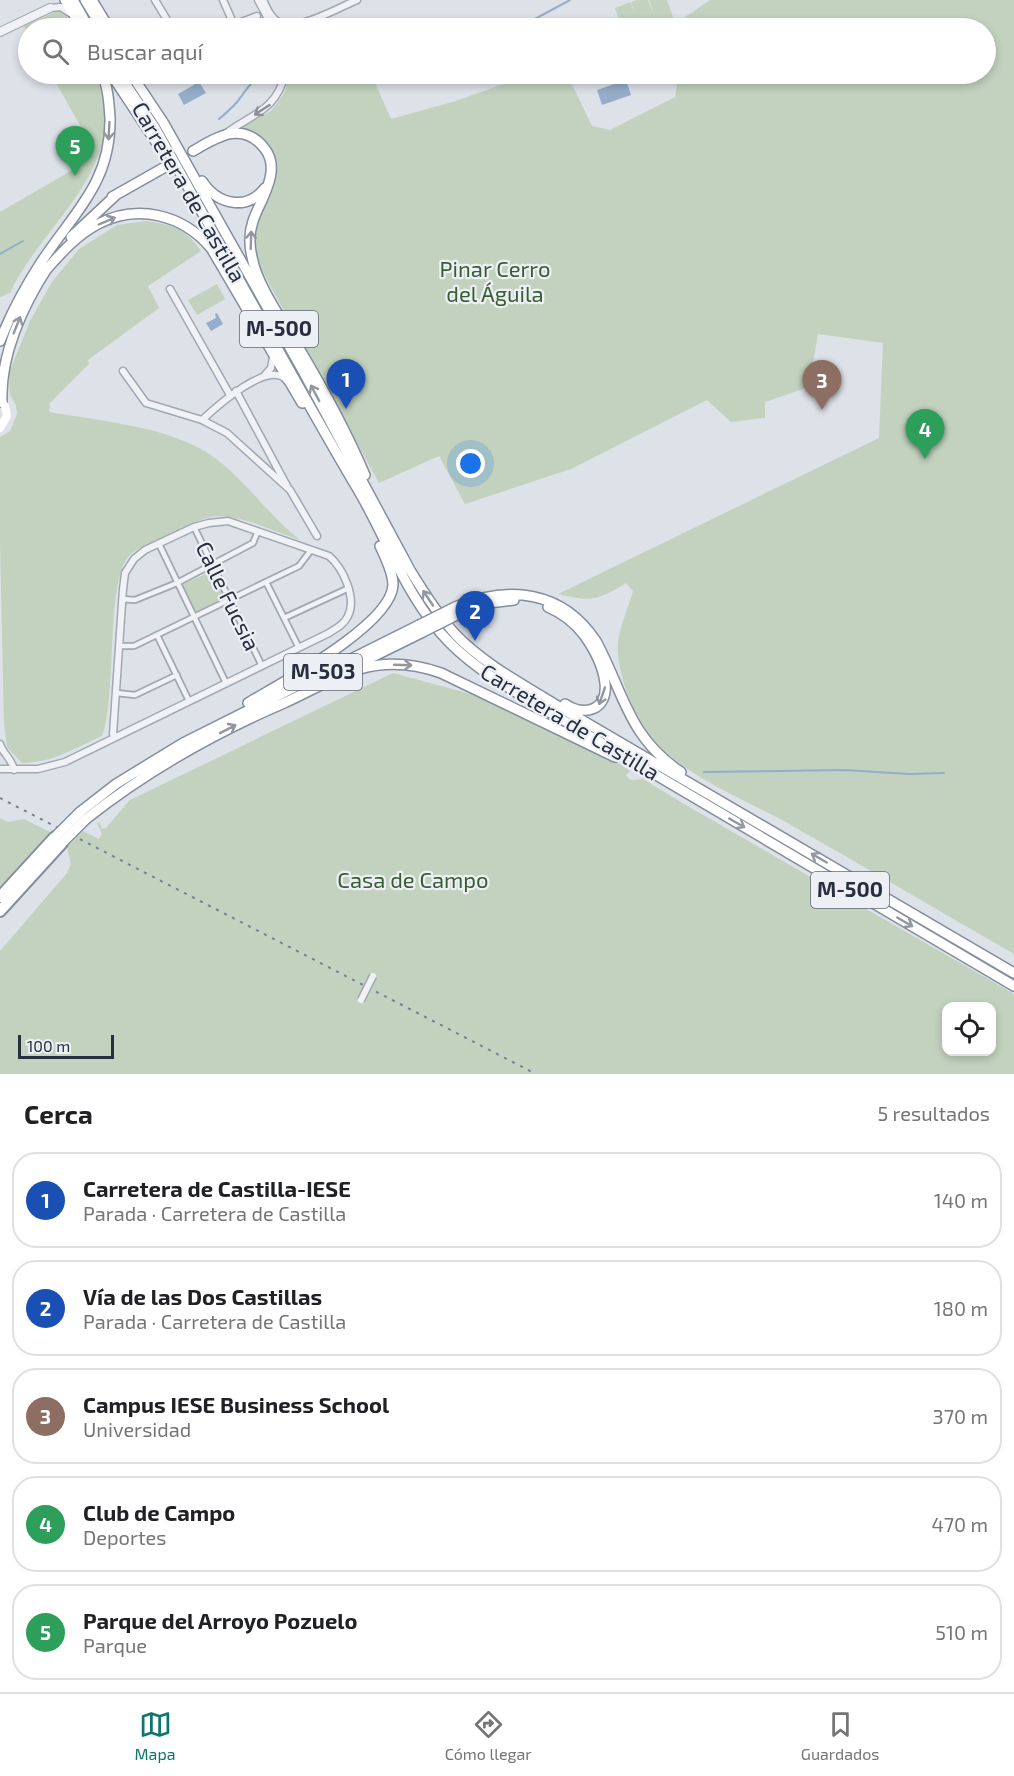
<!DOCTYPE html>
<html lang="es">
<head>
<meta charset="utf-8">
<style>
  :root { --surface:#fff; --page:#f2f2f2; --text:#202124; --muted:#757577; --line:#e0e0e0; --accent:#0f766e }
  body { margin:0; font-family:"Exo 2",sans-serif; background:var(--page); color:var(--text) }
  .controls { position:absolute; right:18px; bottom:18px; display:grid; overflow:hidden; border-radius:12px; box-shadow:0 3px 9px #0003 }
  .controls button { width:54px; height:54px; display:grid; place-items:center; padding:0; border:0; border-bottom:2px solid var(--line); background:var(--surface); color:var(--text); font:30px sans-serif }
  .scale { position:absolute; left:18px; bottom:15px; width:96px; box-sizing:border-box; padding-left:6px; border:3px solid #262e3f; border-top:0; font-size:16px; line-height:21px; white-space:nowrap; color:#262e3f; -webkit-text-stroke:4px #ecf0f5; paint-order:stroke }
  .you { position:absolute; left:471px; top:464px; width:21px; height:21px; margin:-15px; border:4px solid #fff; border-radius:50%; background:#1a73e8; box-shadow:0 0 0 9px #1a73e833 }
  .badge { display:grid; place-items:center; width:39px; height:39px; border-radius:50%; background:var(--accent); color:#fff; font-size:20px; font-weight:700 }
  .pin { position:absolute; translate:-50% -50px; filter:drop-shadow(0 2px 3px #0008) }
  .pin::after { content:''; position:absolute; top:32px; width:21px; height:18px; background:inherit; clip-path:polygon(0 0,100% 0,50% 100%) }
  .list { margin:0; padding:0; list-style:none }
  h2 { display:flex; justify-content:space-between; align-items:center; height:78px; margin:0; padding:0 24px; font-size:26px }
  h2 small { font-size:20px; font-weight:400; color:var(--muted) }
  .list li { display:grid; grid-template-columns:39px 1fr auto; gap:18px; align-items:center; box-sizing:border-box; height:96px; margin:0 12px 12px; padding:0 12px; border:2px solid var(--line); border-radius:24px }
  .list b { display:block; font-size:22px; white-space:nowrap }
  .list p { margin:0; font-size:20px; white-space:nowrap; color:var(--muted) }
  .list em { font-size:20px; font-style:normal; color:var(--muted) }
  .icon { flex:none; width:33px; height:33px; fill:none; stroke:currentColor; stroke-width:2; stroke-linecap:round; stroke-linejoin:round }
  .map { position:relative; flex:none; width:1014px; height:1074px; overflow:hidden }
  .search { position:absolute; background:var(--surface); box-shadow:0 3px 9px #0003; left:18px; right:18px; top:18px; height:66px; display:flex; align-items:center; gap:15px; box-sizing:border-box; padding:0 21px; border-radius:33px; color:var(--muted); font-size:22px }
  .sheet { height:618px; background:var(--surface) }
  nav { display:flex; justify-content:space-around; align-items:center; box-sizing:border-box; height:84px; border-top:2px solid var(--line); background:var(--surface); font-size:16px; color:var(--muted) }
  nav a { display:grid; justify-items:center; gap:3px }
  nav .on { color:var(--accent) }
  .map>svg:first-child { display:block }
  .green { fill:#c2d2be; fill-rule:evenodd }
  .water { fill:#95adca }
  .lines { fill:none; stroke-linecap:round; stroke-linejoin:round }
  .stream { stroke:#95adca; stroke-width:2 }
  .pedestrian-casing { stroke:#a2a8b2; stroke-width:8 }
  .minor-casing { stroke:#a2a8b2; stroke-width:9 }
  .tertiary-casing { stroke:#a2a8b2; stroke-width:10 }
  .trunk-casing { stroke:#848e9f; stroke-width:12 }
  .motorway-casing { stroke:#848e9f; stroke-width:14 }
  .pedestrian { stroke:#f0f2f6; stroke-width:4.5 }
  .minor { stroke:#f0f2f6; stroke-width:6 }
  .tertiary { stroke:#f0f2f6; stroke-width:8 }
  .secondary { stroke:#fff; stroke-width:8 }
  .trunk { stroke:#fff; stroke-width:9 }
  .motorway { stroke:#fff; stroke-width:10 }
  .rail { stroke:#768092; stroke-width:2; stroke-dasharray:3 6; stroke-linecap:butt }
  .minor-bridge-casing { stroke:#a2a8b2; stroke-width:9; stroke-linecap:butt }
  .trunk-bridge-casing { stroke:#848e9f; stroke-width:12; stroke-linecap:butt }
  .minor-bridge { stroke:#f0f2f6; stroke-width:6 }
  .trunk-bridge { stroke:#fff; stroke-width:9 }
  .oneway { stroke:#8b909a }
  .oneway2 { stroke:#92969f }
  .labels { text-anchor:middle; stroke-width:4.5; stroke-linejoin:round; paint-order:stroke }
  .shield { fill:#ecf0f5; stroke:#616876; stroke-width:1.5 }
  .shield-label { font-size:21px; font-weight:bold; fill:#262e3f }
  .street-label { font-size:22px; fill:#262e3f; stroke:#ecf0f5 }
  .park-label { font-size:22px; fill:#395c32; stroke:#ecf0f5 }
</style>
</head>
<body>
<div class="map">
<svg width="1014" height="1074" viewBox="0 0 1014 1074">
  <rect width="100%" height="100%" fill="#dde1e8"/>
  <path class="green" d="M638,0H648L655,18L649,0H667L674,20L651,28H622L615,8L630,2L635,14L631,2Z
    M710,0H1014V954C939,911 864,866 789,824C746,800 686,777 654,740C634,717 616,673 618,643C620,626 628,608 633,591L626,583C596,601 592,602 558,594L879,438L883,343L818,334L810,379L806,388L765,402V418L731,422L707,400L571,469L465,504L439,456L379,483L256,260C254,249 253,239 255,227C262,200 279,188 273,156C270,139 255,131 239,128L271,111L285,92L289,74H371L391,119L456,101L531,74H567L592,126L610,130L675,97L677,84L675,74H986V28H669Z
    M60,10L66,14L75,28H28V34L24,26Z
    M51,74H99C103,91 109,110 106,128C95,194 37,235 10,293L0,297V212L81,165C89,155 90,150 87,138Z
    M146,221C173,225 185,228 201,251L148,286L159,308L88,360L89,364L50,403L49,412C96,420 160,426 201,449C239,470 266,514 300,540C276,532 231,510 207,518C192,522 178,530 165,537C153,543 138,546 129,556C105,581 118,695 102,736C75,748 52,763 22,763L7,747L4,723L0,543V437L10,431L17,414L16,405L10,395L9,373L30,321L52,282L79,249L117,225Z
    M217,284L225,299L197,315L188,300Z
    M212,571L226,599L195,613L182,585Z
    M393,673L478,696L614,760L630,771L626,775L630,780L643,779L684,804L1014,994V1074H0V951L67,873L71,864L67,847L83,831L99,839L102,834L97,823L99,822L102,829L106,828L130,800ZM946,1006H992V1052H946Z
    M0,818L8,822L24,819L50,832L0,888Z"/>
  <path class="water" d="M626,80L631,95L602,105L597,90Z
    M199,82L206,93L184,105L178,94Z
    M217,313L223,324L211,331L206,323L216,318L215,314Z"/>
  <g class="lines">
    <path class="stream" d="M518,28L570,0
      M376,74L402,75L412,74
      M219,119C225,114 232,108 237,102C245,92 252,79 264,74
      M0,254L23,241
      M704,772L844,770L909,774L944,773"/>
    <defs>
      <path id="pedestrian" d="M194,527L262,666
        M159,544L226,683
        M266,582L299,648
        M122,599L135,600L177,583L253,543L258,531
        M284,618L349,588
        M157,635L189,701
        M119,646H134L299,566L311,550
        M116,693L135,695L177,675"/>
      <path id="minor" d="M155,0L172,28
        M223,0L234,25
        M258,0L273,28
        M263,0C267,8 271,19 280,23C298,31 338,8 357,0
        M50,8L61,7L70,13
        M226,28L257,16
        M225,134C253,113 276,111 285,74
        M170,289L230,395
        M123,371L146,403L202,420L227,433L290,490L317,536
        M264,376L271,368L273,357
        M236,391L287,486
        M202,420C216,407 270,358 287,381
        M0,744C3,754 13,760 14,770
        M0,769H38L65,762L327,634C335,629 344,625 348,616C357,598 343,568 329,556L228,521L209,523L194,527L145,550L134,559L125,573L123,589L113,734L115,737"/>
      <path id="tertiary" d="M0,32L50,8"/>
      <path id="trunk" d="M65,0L82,28
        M73,0L89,28
        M85,0L102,28
        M92,0L109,28
        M111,74L156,142
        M119,74L155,128C223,248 287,370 357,488C388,540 407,600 450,643C479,672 516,692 551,713L1014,986
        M131,74L163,122L303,371L410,570C424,593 438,615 456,635C484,664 522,684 556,705L1014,973
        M193,151C217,137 243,120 265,149C282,171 260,200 253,221C249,233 249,245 252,257C257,286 285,324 300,350C324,390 346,431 365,475
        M202,181C217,204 246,212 265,188
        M112,197L165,167
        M71,237L117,194
        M46,270C61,253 77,235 98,224C138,203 183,215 211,248L302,403
        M0,341C11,313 24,289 40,264C73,213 111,184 110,118C109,103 108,87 102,74
        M2,402C0,355 23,305 48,267
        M455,607C509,585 562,590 596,641C624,693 628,737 681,772
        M548,607C562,613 575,623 584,635C594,649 603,666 605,683C608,710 585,717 565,704
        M459,614L489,603L514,600
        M352,667L423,632
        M248,703C281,683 391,625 393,585C393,572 385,557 380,546
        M80,812L116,784L183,743L419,625
        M86,819C148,770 212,734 284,703C309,692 333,677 360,669C387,661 415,664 441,673L615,757"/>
      <path id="motorway" d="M0,897L55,837
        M0,911L62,843"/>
    </defs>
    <use href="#pedestrian" class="pedestrian-casing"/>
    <use href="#minor" class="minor-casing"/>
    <use href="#tertiary" class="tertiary-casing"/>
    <use href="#trunk" class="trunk-casing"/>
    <use href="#motorway" class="motorway-casing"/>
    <use href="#pedestrian" class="pedestrian"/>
    <use href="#minor" class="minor"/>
    <use href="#tertiary" class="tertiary"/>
    <path class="secondary" d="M0,400L5,406L7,416L0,428"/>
    <use href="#trunk" class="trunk"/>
    <use href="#motorway" class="motorway"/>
    <path class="rail" d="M0,798L536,1074"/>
    <defs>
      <path id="minor-bridge" d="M361,1000L373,976"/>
      <path id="trunk-bridge" d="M419,625L455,607
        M423,632L459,614
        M55,837L80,812
        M62,843L86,819"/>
    </defs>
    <use href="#minor-bridge" class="minor-bridge-casing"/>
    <use href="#trunk-bridge" class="trunk-bridge-casing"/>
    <use href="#minor-bridge" class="minor-bridge"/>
    <use href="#trunk-bridge" class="trunk-bridge"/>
  </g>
  <defs><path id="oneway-shaft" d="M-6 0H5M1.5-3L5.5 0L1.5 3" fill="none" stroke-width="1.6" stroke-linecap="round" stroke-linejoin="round" transform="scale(1.5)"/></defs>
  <use class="oneway" href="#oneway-shaft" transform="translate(262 110) rotate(147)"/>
  <g class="oneway2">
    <use href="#oneway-shaft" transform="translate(109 131) rotate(93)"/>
    <use href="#oneway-shaft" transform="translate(107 221) rotate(-23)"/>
    <use href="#oneway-shaft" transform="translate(251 240) rotate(-88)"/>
    <use href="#oneway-shaft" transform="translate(17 325) rotate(-68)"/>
    <use href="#oneway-shaft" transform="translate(315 393) rotate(-118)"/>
    <use href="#oneway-shaft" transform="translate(428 598) rotate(-124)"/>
    <use href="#oneway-shaft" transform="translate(403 665) rotate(2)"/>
    <use href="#oneway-shaft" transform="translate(602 696) rotate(109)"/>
    <use href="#oneway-shaft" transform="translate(228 729) rotate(-27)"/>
    <use href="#oneway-shaft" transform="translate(737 823) rotate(30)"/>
    <use href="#oneway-shaft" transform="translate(819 858) rotate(-150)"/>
    <use href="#oneway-shaft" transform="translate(905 922) rotate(30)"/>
  </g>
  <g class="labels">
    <g class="shield">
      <rect x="240" y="311" width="78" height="36" rx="4.5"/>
      <rect x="284" y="654" width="78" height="36" rx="4.5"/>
      <rect x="811" y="872" width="78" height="36" rx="4.5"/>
    </g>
    <g class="shield-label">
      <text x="279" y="336">M-500</text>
      <text x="323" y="679">M-503</text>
      <text x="850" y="897">M-500</text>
    </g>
    <g class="street-label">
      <text transform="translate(189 192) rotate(60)" y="8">Carretera de Castilla</text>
      <text transform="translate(228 596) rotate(64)" y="8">Calle Fucsia</text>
      <text transform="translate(570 722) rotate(31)" y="8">Carretera de Castilla</text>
    </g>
    <g class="park-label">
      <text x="495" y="277">Pinar Cerro<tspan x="495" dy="25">del Águila</tspan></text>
      <text x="413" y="888">Casa de Campo</text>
    </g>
  </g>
</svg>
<div class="controls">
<button><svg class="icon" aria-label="locate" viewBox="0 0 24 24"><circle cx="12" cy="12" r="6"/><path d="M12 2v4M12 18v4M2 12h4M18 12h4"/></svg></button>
</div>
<div class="scale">100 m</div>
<div class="you"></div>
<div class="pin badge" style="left:346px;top:409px;background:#1a4fb4">1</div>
<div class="pin badge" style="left:475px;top:641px;background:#1a4fb4">2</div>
<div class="pin badge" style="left:822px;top:410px;background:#8d6e63">3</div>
<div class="pin badge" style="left:925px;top:459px;background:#2e9e5b">4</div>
<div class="pin badge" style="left:75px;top:176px;background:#2e9e5b">5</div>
<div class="search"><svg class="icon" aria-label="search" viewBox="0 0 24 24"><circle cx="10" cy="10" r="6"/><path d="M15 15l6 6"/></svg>Buscar aquí</div>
</div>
<section class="sheet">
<h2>Cerca<small>5 resultados</small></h2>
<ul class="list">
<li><span class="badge" style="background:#1a4fb4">1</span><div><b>Carretera de Castilla-IESE</b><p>Parada · Carretera de Castilla</p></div><em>140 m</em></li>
<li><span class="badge" style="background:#1a4fb4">2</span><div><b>Vía de las Dos Castillas</b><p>Parada · Carretera de Castilla</p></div><em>180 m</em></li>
<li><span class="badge" style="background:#8d6e63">3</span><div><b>Campus IESE Business School</b><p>Universidad</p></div><em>370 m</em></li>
<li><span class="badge" style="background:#2e9e5b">4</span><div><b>Club de Campo</b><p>Deportes</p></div><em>470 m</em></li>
<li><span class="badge" style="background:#2e9e5b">5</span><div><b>Parque del Arroyo Pozuelo</b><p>Parque</p></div><em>510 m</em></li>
</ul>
</section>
<nav>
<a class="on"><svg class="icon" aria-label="map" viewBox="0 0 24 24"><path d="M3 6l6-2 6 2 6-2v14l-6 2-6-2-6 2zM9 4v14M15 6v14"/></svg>Mapa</a>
<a><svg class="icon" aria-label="directions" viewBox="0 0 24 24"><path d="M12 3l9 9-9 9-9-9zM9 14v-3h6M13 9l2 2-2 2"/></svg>Cómo llegar</a>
<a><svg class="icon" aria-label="saved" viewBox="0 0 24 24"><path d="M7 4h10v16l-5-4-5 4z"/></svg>Guardados</a>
</nav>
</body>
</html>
